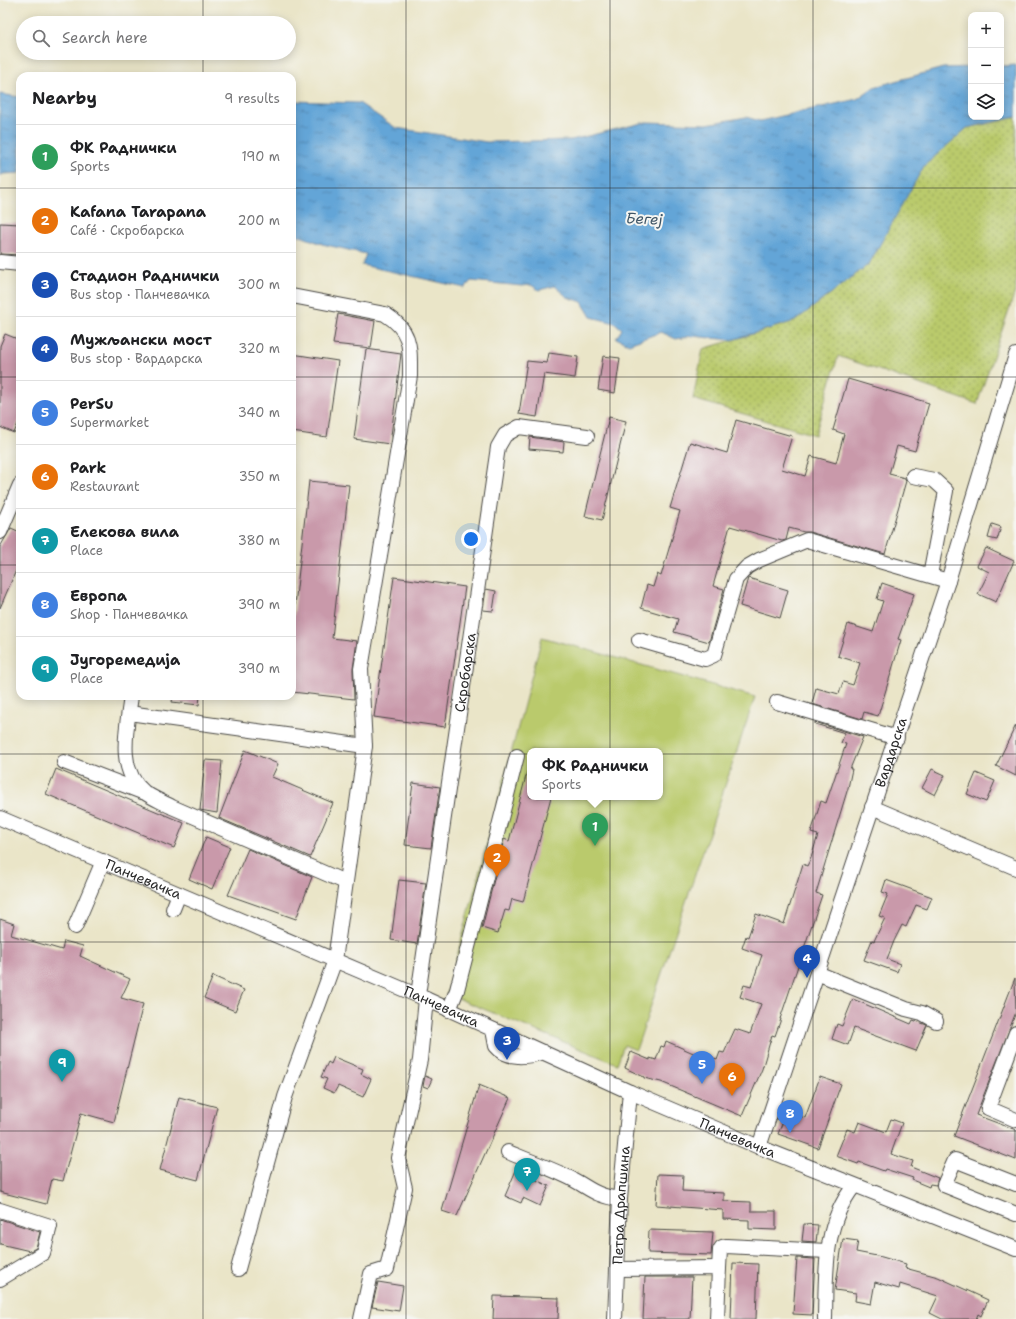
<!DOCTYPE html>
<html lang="en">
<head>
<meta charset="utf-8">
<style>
  :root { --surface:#fff; --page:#f6f6f6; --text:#202124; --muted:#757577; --line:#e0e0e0; --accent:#0b8043 }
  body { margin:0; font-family:"Shantell Sans",sans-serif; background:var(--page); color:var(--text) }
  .controls { position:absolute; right:12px; top:12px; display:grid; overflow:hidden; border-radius:8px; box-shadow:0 2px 10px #0003 }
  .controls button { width:36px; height:36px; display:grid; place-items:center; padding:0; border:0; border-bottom:1px solid var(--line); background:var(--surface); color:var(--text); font:20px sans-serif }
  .you { position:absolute; left:471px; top:539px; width:14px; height:14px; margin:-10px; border:3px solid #fff; border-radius:50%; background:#1a73e8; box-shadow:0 0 0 6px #1a73e833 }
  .badge { display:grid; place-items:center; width:26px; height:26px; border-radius:50%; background:var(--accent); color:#fff; font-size:13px; font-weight:700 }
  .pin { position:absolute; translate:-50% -33px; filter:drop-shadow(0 1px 2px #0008) }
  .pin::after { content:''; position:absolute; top:21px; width:14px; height:12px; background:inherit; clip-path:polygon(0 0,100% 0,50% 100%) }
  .popup { position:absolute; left:527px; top:748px; width:136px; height:52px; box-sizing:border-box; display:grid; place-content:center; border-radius:8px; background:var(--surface); filter:drop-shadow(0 1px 3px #0005); font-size:13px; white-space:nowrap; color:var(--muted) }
  .popup b { font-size:15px; color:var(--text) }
  .popup::after { content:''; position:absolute; left:50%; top:100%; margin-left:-8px; border:8px solid transparent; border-top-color:var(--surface) }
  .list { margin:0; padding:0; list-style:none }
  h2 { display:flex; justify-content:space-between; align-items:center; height:52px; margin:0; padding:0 16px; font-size:17px }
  h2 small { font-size:13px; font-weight:400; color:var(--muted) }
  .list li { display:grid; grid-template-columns:26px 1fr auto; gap:12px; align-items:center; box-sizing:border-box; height:64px; padding:0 16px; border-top:1px solid var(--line) }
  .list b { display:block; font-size:15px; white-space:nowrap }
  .list p { margin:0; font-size:13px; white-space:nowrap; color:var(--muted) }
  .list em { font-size:13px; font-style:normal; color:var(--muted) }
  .icon { flex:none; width:22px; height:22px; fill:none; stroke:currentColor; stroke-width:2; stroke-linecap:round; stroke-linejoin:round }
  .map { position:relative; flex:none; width:1016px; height:1319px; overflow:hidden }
  .search { position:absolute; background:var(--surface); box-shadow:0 2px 10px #0003; left:16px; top:16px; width:280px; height:44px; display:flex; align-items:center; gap:10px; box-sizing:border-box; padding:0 14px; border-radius:22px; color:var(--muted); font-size:15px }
  .panel { position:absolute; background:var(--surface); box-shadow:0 2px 10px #0003; left:16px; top:72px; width:280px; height:628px; border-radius:12px }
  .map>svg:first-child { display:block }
  .grass { fill:url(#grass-dots); stroke:#727a4c }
  .pitch { fill:#baca6c; stroke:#727a4c; fill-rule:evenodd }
  .water { fill:url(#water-ripples); stroke:#476881 }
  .building { fill:#c999aa }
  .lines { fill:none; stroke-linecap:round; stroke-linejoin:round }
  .minor-casing { stroke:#484743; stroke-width:16 }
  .minor { stroke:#fff; stroke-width:14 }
  .grid { fill:none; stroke:#2b2b2b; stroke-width:1; stroke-opacity:0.55 }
  .labels { text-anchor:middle; stroke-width:4; stroke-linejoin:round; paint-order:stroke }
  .street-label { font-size:14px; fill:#2b2b2b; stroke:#f6f6f2 }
  .water-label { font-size:15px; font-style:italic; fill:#3f5667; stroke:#f6f6f2 }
</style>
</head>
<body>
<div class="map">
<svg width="1016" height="1319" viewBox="0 0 1016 1319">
  <defs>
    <pattern id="grass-dots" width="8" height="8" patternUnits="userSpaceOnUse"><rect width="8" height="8" fill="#baca6c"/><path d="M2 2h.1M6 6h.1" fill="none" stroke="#97a459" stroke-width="1.8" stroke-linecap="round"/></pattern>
    <pattern id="water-ripples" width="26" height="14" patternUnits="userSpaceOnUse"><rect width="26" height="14" fill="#63a5d7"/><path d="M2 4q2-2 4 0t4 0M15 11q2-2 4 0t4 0" fill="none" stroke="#5287af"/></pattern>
  </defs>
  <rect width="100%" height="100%" fill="#f6f6f2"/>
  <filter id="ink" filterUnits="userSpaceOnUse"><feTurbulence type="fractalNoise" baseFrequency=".025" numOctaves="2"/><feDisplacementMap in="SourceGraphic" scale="8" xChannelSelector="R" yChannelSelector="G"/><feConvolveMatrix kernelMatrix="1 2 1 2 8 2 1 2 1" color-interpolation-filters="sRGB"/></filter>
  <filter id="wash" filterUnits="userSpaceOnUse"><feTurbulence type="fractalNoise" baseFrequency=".012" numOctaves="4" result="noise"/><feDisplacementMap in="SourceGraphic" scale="16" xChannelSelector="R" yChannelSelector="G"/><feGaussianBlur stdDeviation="0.9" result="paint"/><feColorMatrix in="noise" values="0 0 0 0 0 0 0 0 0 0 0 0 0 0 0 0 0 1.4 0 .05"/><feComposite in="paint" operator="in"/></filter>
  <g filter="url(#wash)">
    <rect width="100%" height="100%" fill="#eae5c8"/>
    <path class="grass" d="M1016,117V289L977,404L838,356L815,435L693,399L703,349L795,321L869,264L923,166L967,128Z"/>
    <path class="pitch" d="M542,637L755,697L636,1050L624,1045L617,1064L447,994ZM530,751H660V797H530Z"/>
    <path class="water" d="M1016,65V117L967,128L924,166L869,264L795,321L732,340L692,336L676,339L661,332L629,344L616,338L622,329L615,323L591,317L582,302L567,297L555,286L539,290L531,285L522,286L471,281L465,288L362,265L366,254L322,244L292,233V101L359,103L396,128L487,142L571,140L646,122L707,124L746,117L760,121L857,99L874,87L943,68L971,67V117H1001V66Z
      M0,94L20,97V173L3,174L0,176Z"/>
    <g id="blocks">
      <path class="building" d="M0,223L20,224V255L0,254Z
        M338,314L375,321L371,348L333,344Z
        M5,334L20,340V419L14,433L0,427V346Z
        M366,349L401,354L390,444L354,439Z
        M549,353L578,357L575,378L544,374L537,417L519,414L527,361L547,363Z
        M292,354L338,361L327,437L292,432Z
        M603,356L620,358L615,393L598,390Z
        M848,379L929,403L915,451L897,446L889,474L905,478L906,481L885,554L809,532H804L789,528L786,540L782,541L730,526L713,586L724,589L709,642L674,632L678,619L641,608L647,585L653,587L657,574L661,576L680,511L670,508L690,442L727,453L736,420L792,436L782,469L805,476L811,456L836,463L844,434L833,430Z
        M609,417L626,421L602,520L585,516Z
        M530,437L564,442L563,452L529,449Z
        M309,481L349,485L332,638L357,641L353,669L354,699L292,692V632Z
        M992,524L1001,527L997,540L988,538Z
        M11,528L20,532V561L0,608V547Z
        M986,548L1014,561L996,602L978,594L989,572L977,566Z
        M394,577L465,587L445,727L374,717Z
        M748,578L788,590L780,618L740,606Z
        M882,583L914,594L898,639L901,640L878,716L864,712L862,719L812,704L816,688L839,694L843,682L853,685L860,663L838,656L848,624L873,632L883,601L877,599Z
        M486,589L496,591L493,611L483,610Z
        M173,696H200L199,705L172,702Z
        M815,722L863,737L850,769H852L848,788L816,893L822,895L780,1019H781L775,1036L772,1035L762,1069L742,1116L661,1082L644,1078V1077L625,1068L631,1052L650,1060V1058L656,1060L661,1046L664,1047L666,1041L707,1059L708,1056L717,1060L720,1052L724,1053L735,1029L750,1034L761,1004L740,997L744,985L751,987L762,955L742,948L746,936L748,937L756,914L784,924L803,864L807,866L811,858L818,835L811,833L821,801L826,803L846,744L841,743L845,733L815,724Z
        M1016,725V776L996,766Z
        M245,750L278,764L272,777L333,803L310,857L219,818Z
        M205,760L222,761L217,813L200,810Z
        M56,769L184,823L174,848L46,794Z
        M932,769L945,775L935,795L922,788Z
        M527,772H530V797H551L523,902L512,899L509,911L505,910L498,933L482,928L504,839L509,841Z
        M976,773L995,781L986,802L967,794Z
        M413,783L440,787L431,848L405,845Z
        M206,837L230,847L212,889L189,879Z
        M248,849L312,877L296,919L228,895Z
        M399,880L426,883L417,944L391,940Z
        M886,880L932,897L927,909L916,905L906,927L902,925L894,941L887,959L900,964L897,972L864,960L872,940L874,941L885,918L879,916L888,894L882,892Z
        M0,919L14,924L11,935L62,950L64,941L83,946L80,956L130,979L121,998L143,1004L114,1122L81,1113L63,1181L52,1179L46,1204L0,1192Z
        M213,976L244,990L235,1011L204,998Z
        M1015,978L1016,1012L976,1115L1016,1130V1160L954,1136Z
        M853,999L911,1024L913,1020L927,1025L916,1051L854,1028L848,1045L832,1039L837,1024L842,1026Z
        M334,1057L363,1069L361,1074L371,1079L363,1097L338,1086L334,1093L323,1088L327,1079L321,1077L328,1062L331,1064Z
        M425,1076L432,1079L428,1088L423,1086Z
        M820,1077L841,1084L818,1148L778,1134L787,1111L805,1118Z
        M479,1085L510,1098L457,1216L442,1211Z
        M179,1097L217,1107L198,1180L160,1170Z
        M891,1119L902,1123L891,1154L913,1161L911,1167L938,1178L936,1185L930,1184L929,1187L912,1180L913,1178L885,1169L884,1171L859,1162L858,1164L836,1156L847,1129L855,1132L859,1122L886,1132Z
        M517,1168L537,1177L536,1180L549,1186L540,1206L523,1198L521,1203L505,1196Z
        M658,1174L683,1175L682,1191L724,1193V1201L751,1202V1211H776V1230L749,1229V1220L723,1219V1210L656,1205Z
        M0,1219L40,1232L36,1248L30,1251L0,1244Z
        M804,1224L818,1225L816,1242L802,1241Z
        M649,1230L713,1232L711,1255L648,1253Z
        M843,1239L858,1241L856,1252L882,1257L906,1264L905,1268L938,1277L988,1300L981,1316L978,1314L976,1319H942L930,1313L938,1296L900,1284L899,1289L875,1282L871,1304L855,1301L856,1293L835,1290Z
        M797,1258L815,1259L812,1315L793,1314Z
        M733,1263L758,1264L756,1319H731Z
        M645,1277H692L690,1319H643Z
        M378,1282L403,1286L399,1311L372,1307Z
        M494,1296L559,1298L558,1319H493Z"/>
    </g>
  </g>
  <g filter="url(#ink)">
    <use href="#blocks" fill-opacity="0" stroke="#484743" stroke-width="1"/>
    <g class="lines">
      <defs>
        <g id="minor">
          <path d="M0,262L20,264"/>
          <path d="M913,476L934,480L946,491L930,575"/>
          <path d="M0,532L20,485"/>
          <path d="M639,640L705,659L714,655L736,579L747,567L759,560L807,540L948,581"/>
          <path d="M131,696C127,728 116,769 144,792C152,798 163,802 172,807L345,882"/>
          <path d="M777,702L897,738"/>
          <path d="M129,713L365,746"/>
          <path d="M64,762L142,792"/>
          <path d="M872,807L1016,868"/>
          <path id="s1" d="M0,818L426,999L630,1092L759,1147L1016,1249"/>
          <path d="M173,909L179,894"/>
          <path d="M75,927L103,861"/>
          <path d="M817,973L906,1009L922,1013L936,1021"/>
          <path id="s2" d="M418,995L498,447L505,435L519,427L587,436"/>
          <path d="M449,1010L457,990L517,756"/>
          <path d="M493,1030L496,1046C507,1060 528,1057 543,1052"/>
          <path d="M1016,1033L988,1108L1016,1120"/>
          <path id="s3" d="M759,1147L948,581L1016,355"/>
          <path d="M508,1152C527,1160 547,1167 566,1176C588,1186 593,1196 620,1199"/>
          <path d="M1016,1184L955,1160L944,1185L1016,1214"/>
          <path d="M0,1210L50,1226L43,1253L0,1279"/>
          <path d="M719,1268L720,1250L722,1247L726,1246L827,1251"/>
          <path d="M238,1269L285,1097L335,960L365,746L361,669L410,376C410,347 412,331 385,314L292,296"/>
          <path d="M617,1269L719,1268L717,1319"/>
          <path d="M361,1319L371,1274L387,1269L405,1188L398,1158L420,1060L426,999"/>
          <path id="s4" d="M615,1319L620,1199L630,1092"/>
          <path d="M825,1319C826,1272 823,1225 854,1186"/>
        </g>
      </defs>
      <use href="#minor" class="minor-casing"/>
      <use href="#minor" class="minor"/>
    </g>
  </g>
  <path class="grid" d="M203,0V23M406,0V1319M610,0V1319M813,0V1319M203,53V76M0,188H20M292,188H1016M0,377H20M292,377H1016M0,565H20M292,565H1016M203,696V1319M0,754H1016M0,942H1016M0,1131H1016"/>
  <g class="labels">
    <g class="street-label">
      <text dy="5" stroke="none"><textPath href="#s2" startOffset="326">Скробарска</textPath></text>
      <text dy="5" stroke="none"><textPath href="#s3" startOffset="416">Вардарска</textPath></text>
      <text dy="5" stroke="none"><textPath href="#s1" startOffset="156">Панчевачка</textPath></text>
      <text dy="5" stroke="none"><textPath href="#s1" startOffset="480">Панчевачка</textPath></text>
      <text dy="5" stroke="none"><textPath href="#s1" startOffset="804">Панчевачка</textPath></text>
      <text dy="5" stroke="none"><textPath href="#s4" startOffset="114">Петра Драпшина</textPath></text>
    </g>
    <g class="water-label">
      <text transform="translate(644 219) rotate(3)" y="5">Бегеј</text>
    </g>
  </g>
</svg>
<div class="controls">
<button>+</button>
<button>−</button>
<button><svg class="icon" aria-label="layers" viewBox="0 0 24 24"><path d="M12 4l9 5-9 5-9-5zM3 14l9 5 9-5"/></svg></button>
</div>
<div class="you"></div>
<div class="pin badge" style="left:595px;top:846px;background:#2e9e5b">1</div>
<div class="popup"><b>ФК Раднички</b>Sports</div>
<div class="pin badge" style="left:497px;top:877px;background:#e8710a">2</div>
<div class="pin badge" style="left:507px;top:1060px;background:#1a4fb4">3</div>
<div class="pin badge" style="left:807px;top:978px;background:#1a4fb4">4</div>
<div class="pin badge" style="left:702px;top:1084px;background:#3f7fe0">5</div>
<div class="pin badge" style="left:732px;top:1096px;background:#e8710a">6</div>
<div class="pin badge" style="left:527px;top:1191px;background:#0f9aa8">7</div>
<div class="pin badge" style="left:790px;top:1133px;background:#3f7fe0">8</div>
<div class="pin badge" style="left:62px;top:1082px;background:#0f9aa8">9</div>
<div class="search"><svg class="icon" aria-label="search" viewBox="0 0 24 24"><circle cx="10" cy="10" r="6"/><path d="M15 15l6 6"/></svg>Search here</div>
<section class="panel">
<h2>Nearby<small>9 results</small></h2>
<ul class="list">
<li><span class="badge" style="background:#2e9e5b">1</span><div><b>ФК Раднички</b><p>Sports</p></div><em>190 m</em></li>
<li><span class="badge" style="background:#e8710a">2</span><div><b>Kafana Tarapana</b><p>Café · Скробарска</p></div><em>200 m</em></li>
<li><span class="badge" style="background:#1a4fb4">3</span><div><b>Стадион Раднички</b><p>Bus stop · Панчевачка</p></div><em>300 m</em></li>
<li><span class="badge" style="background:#1a4fb4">4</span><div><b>Мужљански мост</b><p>Bus stop · Вардарска</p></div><em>320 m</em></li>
<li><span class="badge" style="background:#3f7fe0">5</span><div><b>PerSu</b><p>Supermarket</p></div><em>340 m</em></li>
<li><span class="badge" style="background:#e8710a">6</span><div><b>Park</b><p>Restaurant</p></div><em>350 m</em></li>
<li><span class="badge" style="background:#0f9aa8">7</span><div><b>Елекова вила</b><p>Place</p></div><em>380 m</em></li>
<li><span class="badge" style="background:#3f7fe0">8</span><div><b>Европа</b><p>Shop · Панчевачка</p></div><em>390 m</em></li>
<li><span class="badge" style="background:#0f9aa8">9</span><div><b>Југоремедија</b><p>Place</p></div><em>390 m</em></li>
</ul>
</section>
</div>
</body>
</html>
